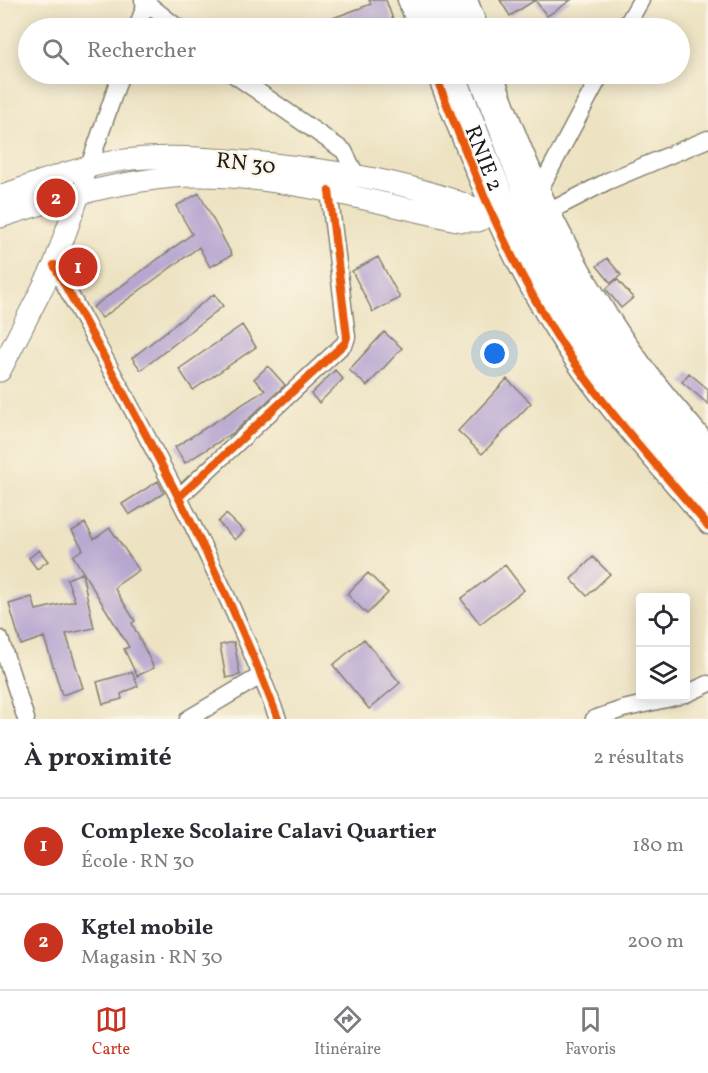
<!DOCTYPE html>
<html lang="fr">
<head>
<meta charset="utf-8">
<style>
  :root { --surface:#fff; --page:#f7f7f7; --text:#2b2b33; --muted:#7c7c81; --line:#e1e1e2; --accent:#c8321e }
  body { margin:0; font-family:Vollkorn,serif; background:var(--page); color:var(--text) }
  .controls { position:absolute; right:18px; bottom:18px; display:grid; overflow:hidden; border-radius:6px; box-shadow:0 3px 15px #0003 }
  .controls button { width:54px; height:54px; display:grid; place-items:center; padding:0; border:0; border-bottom:2px solid var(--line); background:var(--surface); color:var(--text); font:30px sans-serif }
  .you { position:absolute; left:495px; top:354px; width:21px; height:21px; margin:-15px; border:4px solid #fff; border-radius:50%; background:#1a73e8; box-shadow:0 0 0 9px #1a73e833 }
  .badge { display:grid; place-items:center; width:39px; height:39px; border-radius:50%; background:var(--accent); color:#fff; font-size:20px; font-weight:700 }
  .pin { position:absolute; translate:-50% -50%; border:3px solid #fff; box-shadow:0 2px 6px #0006 }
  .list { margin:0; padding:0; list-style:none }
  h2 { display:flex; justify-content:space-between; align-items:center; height:78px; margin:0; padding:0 24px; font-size:26px }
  h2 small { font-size:20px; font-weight:400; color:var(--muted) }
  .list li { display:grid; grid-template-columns:39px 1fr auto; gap:18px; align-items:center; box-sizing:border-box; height:96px; padding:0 24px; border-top:2px solid var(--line) }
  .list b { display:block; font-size:22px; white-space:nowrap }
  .list p { margin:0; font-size:20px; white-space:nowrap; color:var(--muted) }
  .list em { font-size:20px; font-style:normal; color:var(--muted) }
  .icon { flex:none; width:33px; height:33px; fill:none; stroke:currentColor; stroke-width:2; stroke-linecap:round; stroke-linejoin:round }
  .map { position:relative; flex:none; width:708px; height:719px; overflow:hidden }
  .search { position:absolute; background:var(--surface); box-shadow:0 3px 15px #0003; left:18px; right:18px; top:18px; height:66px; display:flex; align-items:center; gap:15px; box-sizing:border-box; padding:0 21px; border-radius:33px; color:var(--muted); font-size:22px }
  .sheet { height:270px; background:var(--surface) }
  nav { display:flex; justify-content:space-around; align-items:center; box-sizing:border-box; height:84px; border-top:2px solid var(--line); background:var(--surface); font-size:16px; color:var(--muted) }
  nav a { display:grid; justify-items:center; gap:3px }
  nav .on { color:var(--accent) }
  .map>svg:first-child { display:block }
  .building { fill:#b6a6d0 }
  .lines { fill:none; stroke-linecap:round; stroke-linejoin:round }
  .minor-casing { stroke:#848070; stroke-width:19 }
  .major-casing { stroke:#848070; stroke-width:23 }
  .highway-casing { stroke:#848070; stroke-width:28 }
  .minor { stroke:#fff; stroke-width:16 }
  .major { stroke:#fff; stroke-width:21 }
  .highway { stroke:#fff; stroke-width:26 }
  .cycleway-casing { stroke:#fcf5e5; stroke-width:11 }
  .cycleway { stroke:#e8590c; stroke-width:8 }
  .labels { text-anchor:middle; stroke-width:4.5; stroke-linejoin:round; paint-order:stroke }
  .street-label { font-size:22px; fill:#1c1c1c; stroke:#fcf5e5 }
</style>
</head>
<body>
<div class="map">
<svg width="708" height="719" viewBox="0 0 708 719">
  <rect width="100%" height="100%" fill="#fcf5e5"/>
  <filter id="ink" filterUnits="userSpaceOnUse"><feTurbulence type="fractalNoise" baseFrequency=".0167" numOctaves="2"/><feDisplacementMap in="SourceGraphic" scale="12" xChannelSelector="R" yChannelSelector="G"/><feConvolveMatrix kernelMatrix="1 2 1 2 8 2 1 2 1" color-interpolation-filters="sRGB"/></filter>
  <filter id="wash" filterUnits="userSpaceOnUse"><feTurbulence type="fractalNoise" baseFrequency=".008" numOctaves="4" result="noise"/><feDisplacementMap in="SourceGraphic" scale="24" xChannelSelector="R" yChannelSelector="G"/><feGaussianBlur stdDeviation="1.35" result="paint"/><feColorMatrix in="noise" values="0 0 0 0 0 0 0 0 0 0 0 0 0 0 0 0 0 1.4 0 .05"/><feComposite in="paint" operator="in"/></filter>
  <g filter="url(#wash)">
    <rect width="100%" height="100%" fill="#ede3c3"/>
    <g id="blocks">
      <path class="building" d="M369,0H386L396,28H336L333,18L371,4Z
        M500,0H571L547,16L535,0L510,16Z
        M199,193L232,255L210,267L199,247L102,318L93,307L192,234L176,206Z
        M378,257L400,298L373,312L352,271Z
        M607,258L621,275L611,283L597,266Z
        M617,279L633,298L621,308L606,289Z
        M214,294L223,306L141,370L132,358Z
        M242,325L256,347L193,390L179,369Z
        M384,332L402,348L367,386L349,370Z
        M268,366L285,385L233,433L185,463L175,447L265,390L254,379Z
        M335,370L343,379L319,403L311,394Z
        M689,373L708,389V404L682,382Z
        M507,379L531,403L482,454L458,431Z
        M158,481L164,493L129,515L122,504Z
        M226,514L244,531L235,540L218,522Z
        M85,523L94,539L110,528L139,570L116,586L115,589L135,621L132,623L154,668L137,676L124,649L129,647L73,556L83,549L72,531Z
        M39,550L48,561L37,569L29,558Z
        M593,557L610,574L587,596L571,579Z
        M505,565L524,590L480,624L461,599Z
        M82,573L94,628L66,634L83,688L62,695L44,637L21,645L9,604L32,597L36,610L75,601L67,579Z
        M368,573L388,593L367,614L347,594Z
        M364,639L400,683L369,709L333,665Z
        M234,642L240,675L226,678L220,645Z
        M132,672L138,686L121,694L122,699L103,704L97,682Z"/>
    </g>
  </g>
  <g filter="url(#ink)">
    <use href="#blocks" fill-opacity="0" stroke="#848070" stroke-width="1.5"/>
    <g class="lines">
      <defs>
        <path id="minor" d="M143,0L178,28
          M406,0L417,28
          M469,0L480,28
          M137,28L147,0
          M625,28L641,0
          M233,74L344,151L356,175
          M435,74C471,166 506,258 560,341C602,407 658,466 708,526
          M495,74C531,177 579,278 644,365C664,392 686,417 708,443
          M536,190L541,187L601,74
          M79,195L121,74
          M552,210L608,181L708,139
          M54,265C134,413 219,561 278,719
          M179,497L345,343L347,337L329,191
          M0,639L26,719
          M686,694L708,684
          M188,719L262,675
          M594,719L623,709L679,696"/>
        <path id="major" d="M0,196C38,183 77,167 117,161C162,154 208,158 253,162C334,170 417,182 491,215
          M0,217C55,199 115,182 173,177C267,170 371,202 462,221H478L520,201
          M0,371L54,265L79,195"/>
        <g id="highway">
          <path d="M424,0L435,28"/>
          <path d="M451,0L462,28"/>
          <path id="s1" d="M452,74C477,136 500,202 531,262C577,352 643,427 708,503"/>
          <path d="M481,74C507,136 527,203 559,263C599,339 653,405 708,470"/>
        </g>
      </defs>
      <use href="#minor" class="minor-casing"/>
      <use href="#major" class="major-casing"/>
      <use href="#highway" class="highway-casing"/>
      <use href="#minor" class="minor"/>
      <use href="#major" class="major"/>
      <use href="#highway" class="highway"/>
      <defs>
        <path id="cycleway" d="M435,74C471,166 506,258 560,341C602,407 658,466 708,526
          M54,265C134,413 219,561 278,719
          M179,497L345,343L347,337L329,191"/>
      </defs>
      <use href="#cycleway" class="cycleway-casing"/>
      <use href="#cycleway" class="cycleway"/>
    </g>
  </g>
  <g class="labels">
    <g class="street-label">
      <text dy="8" stroke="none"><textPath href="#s1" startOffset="90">RNIE 2</textPath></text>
      <text transform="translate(246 162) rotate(6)" y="8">RN 30</text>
    </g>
  </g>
</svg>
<div class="controls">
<button><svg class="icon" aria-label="locate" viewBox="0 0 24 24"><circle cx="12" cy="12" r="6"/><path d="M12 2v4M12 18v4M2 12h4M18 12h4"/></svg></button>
<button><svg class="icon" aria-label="layers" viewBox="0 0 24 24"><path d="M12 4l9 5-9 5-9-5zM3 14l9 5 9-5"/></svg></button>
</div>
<div class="you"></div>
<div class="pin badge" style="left:78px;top:267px">1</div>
<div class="pin badge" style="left:56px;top:198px">2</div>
<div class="search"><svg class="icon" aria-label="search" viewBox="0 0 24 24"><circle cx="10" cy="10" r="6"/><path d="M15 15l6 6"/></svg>Rechercher</div>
</div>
<section class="sheet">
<h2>À proximité<small>2 résultats</small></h2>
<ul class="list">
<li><span class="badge">1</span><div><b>Complexe Scolaire Calavi Quartier</b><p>École · RN 30</p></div><em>180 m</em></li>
<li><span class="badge">2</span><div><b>Kgtel mobile</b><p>Magasin · RN 30</p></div><em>200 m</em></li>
</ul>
</section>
<nav>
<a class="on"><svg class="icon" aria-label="map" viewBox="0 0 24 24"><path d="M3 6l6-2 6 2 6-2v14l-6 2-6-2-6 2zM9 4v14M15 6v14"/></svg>Carte</a>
<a><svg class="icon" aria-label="directions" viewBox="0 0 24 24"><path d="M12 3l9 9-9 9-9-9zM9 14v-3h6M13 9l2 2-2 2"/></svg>Itinéraire</a>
<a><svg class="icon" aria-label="saved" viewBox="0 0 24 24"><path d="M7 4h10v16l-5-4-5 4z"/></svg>Favoris</a>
</nav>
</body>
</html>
